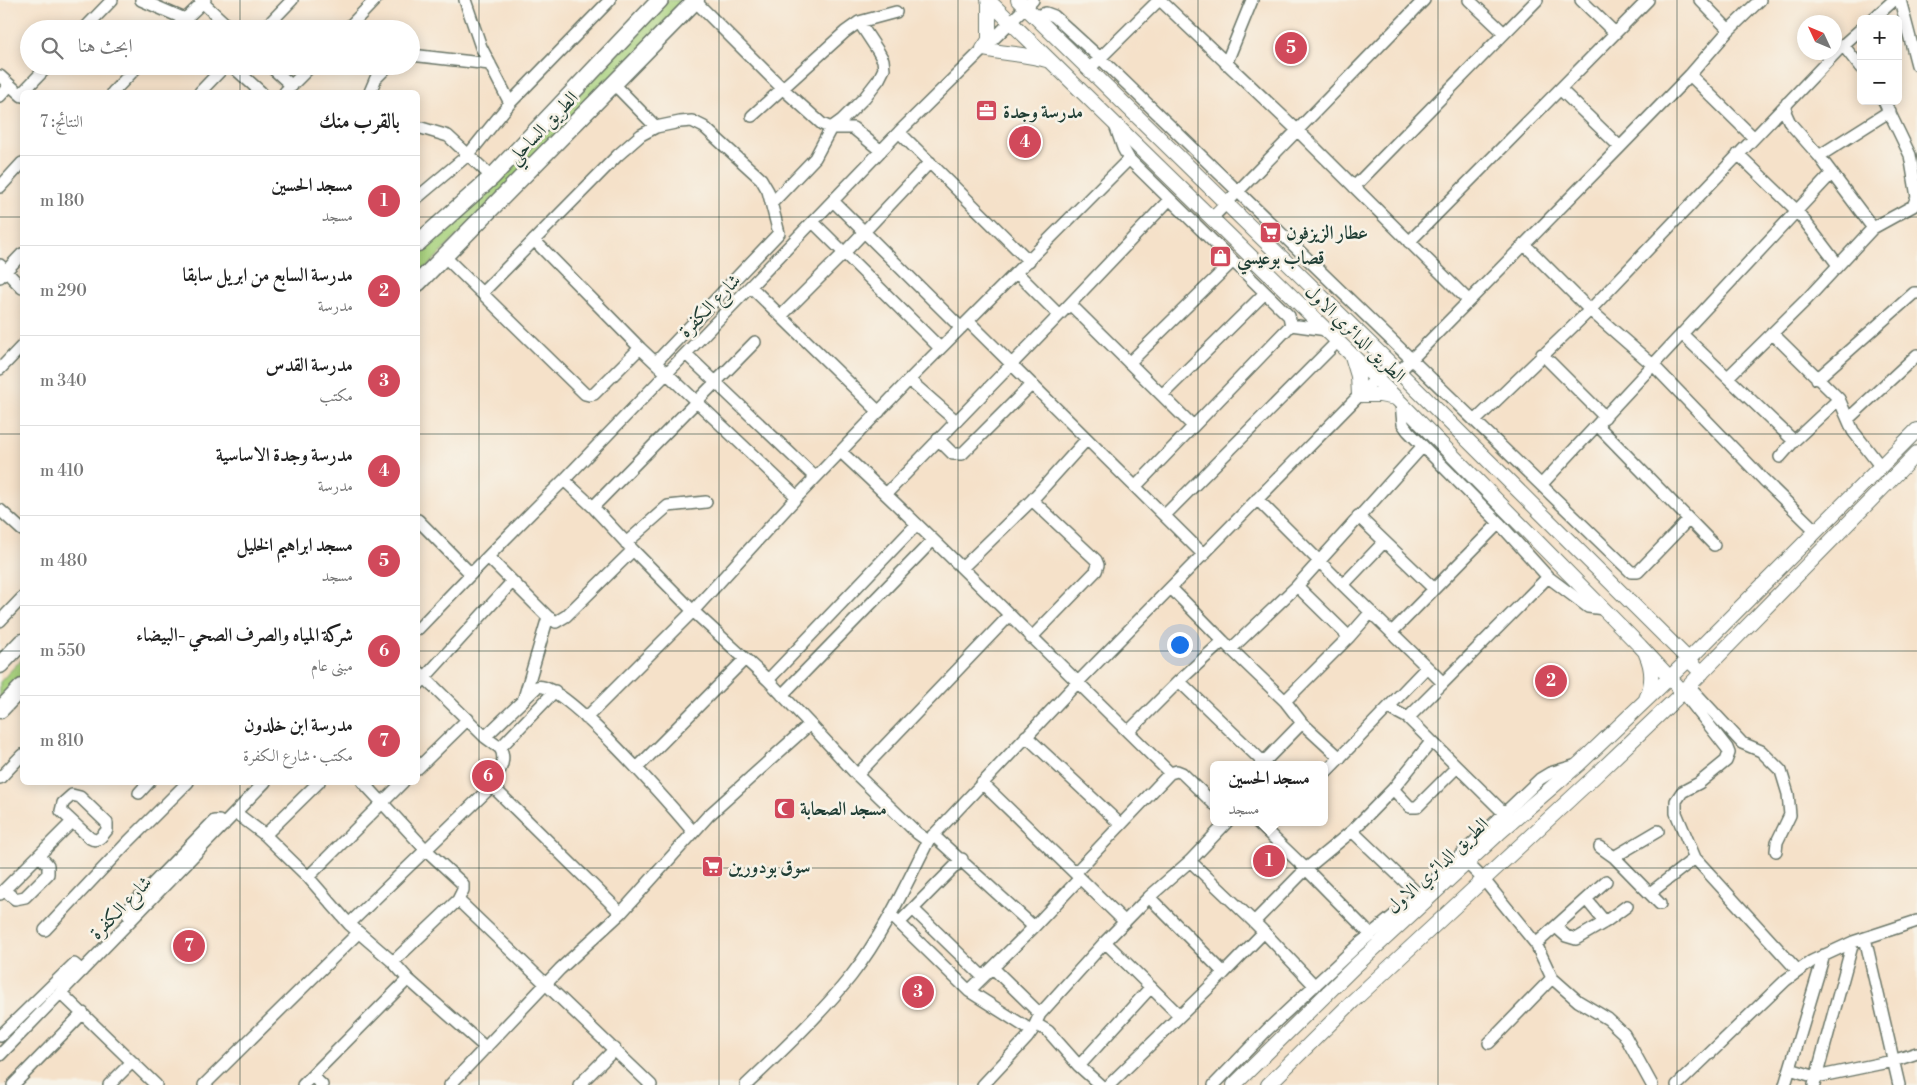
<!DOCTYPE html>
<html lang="ar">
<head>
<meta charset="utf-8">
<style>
  :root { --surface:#fff; --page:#f2f2f2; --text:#222; --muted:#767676; --line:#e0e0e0; --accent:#d1495b }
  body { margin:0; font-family:"Libre Bodoni",Amiri,serif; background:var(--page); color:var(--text); direction:rtl }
  .controls { position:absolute; right:15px; top:15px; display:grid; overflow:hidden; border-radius:8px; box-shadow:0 2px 12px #0003 }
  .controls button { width:45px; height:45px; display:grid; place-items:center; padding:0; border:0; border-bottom:1px solid var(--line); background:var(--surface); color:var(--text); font:25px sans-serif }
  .compass { position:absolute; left:1797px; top:15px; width:45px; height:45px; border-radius:50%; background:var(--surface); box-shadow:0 2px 12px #0003; rotate:314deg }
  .you { position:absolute; left:1179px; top:644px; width:18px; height:18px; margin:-12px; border:4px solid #fff; border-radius:50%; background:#1a73e8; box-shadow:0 0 0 8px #1a73e833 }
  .badge { display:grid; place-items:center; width:32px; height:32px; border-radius:50%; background:var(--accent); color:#fff; font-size:16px; font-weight:700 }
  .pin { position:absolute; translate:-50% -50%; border:2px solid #fff; box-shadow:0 1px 5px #0006 }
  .popup { position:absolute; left:1210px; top:761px; width:118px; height:65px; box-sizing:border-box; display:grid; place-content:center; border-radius:8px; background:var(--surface); filter:drop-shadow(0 1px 4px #0005); font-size:16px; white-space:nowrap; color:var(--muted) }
  .popup b { font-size:19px; color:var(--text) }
  .popup::after { content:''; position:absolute; left:50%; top:100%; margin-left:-10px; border:10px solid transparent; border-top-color:var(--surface) }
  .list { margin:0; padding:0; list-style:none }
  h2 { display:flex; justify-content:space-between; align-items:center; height:65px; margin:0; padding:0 20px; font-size:21px }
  h2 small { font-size:16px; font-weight:400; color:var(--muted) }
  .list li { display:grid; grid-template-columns:32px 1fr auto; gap:15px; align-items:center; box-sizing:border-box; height:90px; padding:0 20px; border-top:1px solid var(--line) }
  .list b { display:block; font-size:19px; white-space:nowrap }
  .list p { margin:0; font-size:16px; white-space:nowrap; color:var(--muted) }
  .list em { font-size:16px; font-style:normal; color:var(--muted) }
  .icon { flex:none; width:28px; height:28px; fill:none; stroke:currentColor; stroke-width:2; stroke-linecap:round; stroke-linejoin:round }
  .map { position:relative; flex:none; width:1917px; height:1085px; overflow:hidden; direction:ltr }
  .search { position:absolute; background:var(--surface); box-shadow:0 2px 12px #0003; left:20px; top:20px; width:400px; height:55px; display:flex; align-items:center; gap:12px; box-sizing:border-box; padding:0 18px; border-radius:28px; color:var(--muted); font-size:19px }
  .panel { position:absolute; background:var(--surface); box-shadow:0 2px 12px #0003; left:20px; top:90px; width:400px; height:695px; border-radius:8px; direction:rtl }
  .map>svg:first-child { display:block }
  .green { fill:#a8d27e; stroke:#648859 }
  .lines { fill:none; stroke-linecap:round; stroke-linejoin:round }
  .minor-casing { stroke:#6a7668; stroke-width:14 }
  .major-casing { stroke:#6a7668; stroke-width:16 }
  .highway-casing { stroke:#6a7668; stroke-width:19 }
  .minor { stroke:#fff; stroke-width:11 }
  .major { stroke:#fff; stroke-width:14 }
  .highway { stroke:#fff; stroke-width:16 }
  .grid { fill:none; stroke:#1f3d34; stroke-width:1; stroke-opacity:0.55 }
  .labels { text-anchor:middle; stroke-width:5; stroke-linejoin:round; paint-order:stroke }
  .poi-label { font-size:19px; font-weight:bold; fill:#1f3d34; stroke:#f7f3e8; text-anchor:start }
  .street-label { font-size:19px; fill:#1f3d34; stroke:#f7f3e8 }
</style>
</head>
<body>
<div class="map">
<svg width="1917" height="1085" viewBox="0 0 1917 1085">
  <rect width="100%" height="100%" fill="#f7f3e8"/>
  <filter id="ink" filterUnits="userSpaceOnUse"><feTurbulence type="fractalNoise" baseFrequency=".02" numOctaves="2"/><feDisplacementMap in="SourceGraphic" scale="10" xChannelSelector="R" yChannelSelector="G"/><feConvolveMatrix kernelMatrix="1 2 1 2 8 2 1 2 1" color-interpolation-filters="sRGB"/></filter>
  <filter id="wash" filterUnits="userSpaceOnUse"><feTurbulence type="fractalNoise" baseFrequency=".0096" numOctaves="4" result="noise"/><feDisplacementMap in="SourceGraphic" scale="20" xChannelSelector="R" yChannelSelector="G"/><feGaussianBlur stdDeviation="1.12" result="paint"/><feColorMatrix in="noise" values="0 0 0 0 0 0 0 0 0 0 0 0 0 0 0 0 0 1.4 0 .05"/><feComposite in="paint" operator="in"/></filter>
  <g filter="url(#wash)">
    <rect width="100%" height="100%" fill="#f5e1c9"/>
    <path class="green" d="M668,0H688L418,276V258Z
      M22,659V678L0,700V682Z"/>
  </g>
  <g filter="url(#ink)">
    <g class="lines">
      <defs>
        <path id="minor" d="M141,0L185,19L195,29
          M200,0L231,29
          M465,0L481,47L510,103
          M1160,0L1297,130L1468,300
          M1469,0L1504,33
          M1581,0L1615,33
          M1700,0L1729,30
          M1900,0L1917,65
          M695,1L782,88L822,124L831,128H853L881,151
          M1036,16L1046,13L1054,16L1100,58L1631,572H1638L1688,520
          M1873,19L1894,0
          M84,29L112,0
          M175,29L205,0
          M264,29L292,0
          M347,29L375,0
          M1843,45L1861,68
          M411,55L490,64
          M1226,64L1252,0
          M232,66L261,92
          M270,66L292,86
          M1089,69L1159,0
          M1690,75L1754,138
          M0,76L22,96
          M613,83L656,127
          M1560,89L1620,147
          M23,92L48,66
          M113,92L138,66
          M200,92L225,66
          M285,92L311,66
          M370,92L376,78L388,66
          M0,96L10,85
          M1787,103L1785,112L1790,123L1819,156L1873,228
          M752,116L845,32L859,22L896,12
          M1115,125L1123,148L1129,159L1289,316L1291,325L1136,486
          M418,127L448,136L492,177
          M899,132L1029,261
          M1738,154L1797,211L1838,265
          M1819,156L1890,111
          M0,187L22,163
          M1354,187L1537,0
          M418,197L469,154L510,103L610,0
          M833,201L961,328
          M772,203L815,158L831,128L842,120L865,97L879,79L884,69L883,60L878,51L859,22
          M1212,218L1424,0
          M813,222L940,348
          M534,240L640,348L797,497
          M1409,242L1648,0
          M1524,244L1590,310L1654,366L1764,480L1816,531
          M444,256L585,394L589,395L594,394L640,348
          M0,265L22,288
          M1017,273L1059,315
          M0,277L22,254
          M751,287L879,412
          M482,293L618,155L641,135L656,127L680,122L692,121L704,127L761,179L768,191L779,233L656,362
          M1070,304L1193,426
          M781,316L845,252L930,162
          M968,321L1204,555
          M1291,325L1327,330
          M1772,333L1839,399L1853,431L1881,467
          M1682,334L1794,441L1780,457
          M686,354L815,477
          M1542,354L1605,417
          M1129,363L1232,262
          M0,369L22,346
          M1399,372L1620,147L1690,75L1729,30L1760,0
          M1728,377L1807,299L1873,228L1913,206L1917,197L1910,155L1884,101
          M1817,379L1914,293H1917
          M909,380L956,421
          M1162,395L1265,293
          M1401,403L1403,424L1408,431L1499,523L1548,577L1588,607L1604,609
          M1848,419L1917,355
          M1475,421L1590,310L1843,45L1861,29
          M1597,425L1714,545
          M938,439L953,454H962L1032,384
          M1794,441L1839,399
          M841,452C953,556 1060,666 1170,773
          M1541,485L1832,173
          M886,494L1070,304L1169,200
          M1257,499L1343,585L1427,667
          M593,507L755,342
          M0,510L22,530
          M1165,515L1338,341
          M1358,516L1434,589
          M418,520L471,574
          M626,543L668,506L706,502
          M489,558L548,617L556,622L566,616L633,550
          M962,568L1032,500L1087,439
          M1343,585L1384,542
          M1297,586L1349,637
          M0,621L22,598
          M418,629C466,579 514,529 564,480L899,132L1033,0
          M1392,632L1499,523
          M1031,638L1096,571L1098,565L1096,560L1032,500
          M1223,641L1231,649L1297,586L1422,447
          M1231,649L1285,701L1302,723
          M418,671L485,737L500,748
          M768,680L917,524
          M1179,681L1263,762
          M418,685L512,582
          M1689,686L1742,743L1761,751L1781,771L1788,794L1790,815L1777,842L1776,851
          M1683,692L1727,748L1729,753L1726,761L1699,783L1682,792L1676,801V813L1695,858L1798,971
          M782,695L933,540
          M524,698L548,617
          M1285,701L1349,637L1371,612
          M1389,708L1408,718L1443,683
          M586,718L693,611L797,497L909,380L1129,159
          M1408,718L1504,813
          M810,724L857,775L917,833L928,841L1077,683L1390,364
          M1128,732L1179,681L1223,641L1171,588
          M1026,736L1120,824
          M485,737L537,687C560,677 675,810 693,832
          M1261,765L1302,723L1340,758
          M638,767L745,659
          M418,768L468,719
          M1324,774L1427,667L1443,683L1548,577
          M857,775L1009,616
          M0,778L22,755
          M363,782L425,849L463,884V890L458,900L393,962
          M492,786L621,913
          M1393,789L1410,807H1417L1457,767
          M139,793L149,782
          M72,795L80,797L107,823V830C102,836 98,843 90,838L61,811L63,803Z
          M236,813L265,835L308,877L349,924L393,962L408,979L486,1048
          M1352,831L1419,895
          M265,835L319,782
          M933,835L1034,927
          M1600,847L1614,857L1660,904
          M1614,857L1658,831
          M1190,861L1254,922
          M1467,863L1484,880L1536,944L1552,978L1578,1001L1608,1019L1624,1034L1652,1085
          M1075,873L1170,773L1177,771L1182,773L1214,804
          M308,877L403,782
          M1080,878L1125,922
          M4,890L15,899L25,897L48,874V865L39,855
          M1650,893L1695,858
          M0,894L72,822
          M1149,897L1224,973
          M1586,899L1605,922
          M458,900L651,1085
          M913,909L983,977
          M891,915L969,991L1032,1031
          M131,920L128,914L131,906L214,821H219L224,825
          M899,923L962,859
          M349,924L492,786C497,775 508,760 500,748L555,691
          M1556,927L1566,936L1576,939L1605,922L1627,906
          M45,930L125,845L188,782
          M1264,932L1315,986
          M1371,935L1306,869L1352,831L1393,789L1431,742
          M1865,938L1899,1085
          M1105,942L1179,1015
          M1536,944L1606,881
          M993,968L1040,1014
          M969,991L1034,927L1080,878L982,783
          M61,993L156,1085
          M1036,1024L1048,1031L1079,1066L1100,1085
          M0,1036L74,964L82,971
          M1489,1043L1552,978
          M0,1055L265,782
          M1079,1066L1151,987
          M1790,1069L1816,1077L1893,1061L1917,1053
          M312,1076L322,1085
          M13,1085L83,1013
          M109,1085L132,1062
          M204,1085L358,933
          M303,1085L408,979
          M450,1085L560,969L621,913L708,816L810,724L768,680L693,611L633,550L593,507L564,480
          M579,1085L615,1049
          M746,1085C781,1052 821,1014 851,976C883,935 905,887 928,841
          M983,1085L1027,1038L1032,1031L1040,1014L1105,942L1149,897L1190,861L1227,822
          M1109,1085L1224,973L1264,932L1254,922L1306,869L1257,822
          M1214,1085L1267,1030L1359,944L1419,895L1540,779L1550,773L1577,765
          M1677,1085L1786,980L1812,961L1853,942L1917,921
          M1785,1085L1824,955
          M1814,1085L1853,942"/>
        <path id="major" d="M988,0L1401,403L1640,646L1683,692
          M989,0V40L983,49C1005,54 1028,54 1050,61
          M1018,0L1399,372L1702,673
          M1352,356L1358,376L1359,395H1380L1396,398
          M1646,654C1653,669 1653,684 1646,699
          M1234,1085L1354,967L1499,833L1579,764L1688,660L1917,430
          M1268,1085L1353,1001L1594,777L1683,692L1917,453"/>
        <path id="highway" d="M418,243L492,177L660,0
          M418,283L696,0
          M0,665L22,642
          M0,710L22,687"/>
      </defs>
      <use href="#minor" class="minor-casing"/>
      <use href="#major" class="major-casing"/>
      <use href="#highway" class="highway-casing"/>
      <use href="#minor" class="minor"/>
      <use href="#major" class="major"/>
      <use href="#highway" class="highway"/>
    </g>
  </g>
  <path class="grid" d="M240,0V29M479,0V1085M719,0V1085M958,0V1085M1198,0V1085M1438,0V1085M1677,0V1085M240,66V92M0,217H22M418,217H1917M0,434H22M418,434H1917M0,651H22M418,651H1917M240,782V1085M0,868H1917"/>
  <defs>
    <symbol id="office-square" viewBox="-11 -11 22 22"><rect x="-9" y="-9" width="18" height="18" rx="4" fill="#d1495b" stroke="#f7f3e8"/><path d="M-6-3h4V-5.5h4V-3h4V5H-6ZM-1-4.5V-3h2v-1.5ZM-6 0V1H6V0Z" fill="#fff"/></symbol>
    <symbol id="supermarket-square" viewBox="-11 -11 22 22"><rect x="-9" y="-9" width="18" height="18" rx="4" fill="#d1495b" stroke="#f7f3e8"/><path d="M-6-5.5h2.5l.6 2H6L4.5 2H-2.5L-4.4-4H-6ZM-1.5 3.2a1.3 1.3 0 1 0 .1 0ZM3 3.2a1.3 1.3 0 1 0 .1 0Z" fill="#fff"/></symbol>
    <symbol id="shop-square" viewBox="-11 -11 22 22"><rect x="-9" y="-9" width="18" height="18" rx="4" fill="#d1495b" stroke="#f7f3e8"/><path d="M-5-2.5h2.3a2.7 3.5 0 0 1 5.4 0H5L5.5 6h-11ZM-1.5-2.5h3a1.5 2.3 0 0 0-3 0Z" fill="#fff"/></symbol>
    <symbol id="mosque-square" viewBox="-11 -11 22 22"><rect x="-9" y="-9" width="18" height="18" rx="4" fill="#d1495b" stroke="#f7f3e8"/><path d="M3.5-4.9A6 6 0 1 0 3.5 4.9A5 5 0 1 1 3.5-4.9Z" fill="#fff"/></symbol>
  </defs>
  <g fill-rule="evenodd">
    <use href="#office-square" x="974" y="98" width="25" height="25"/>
    <use href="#supermarket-square" x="1258" y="220" width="25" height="25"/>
    <use href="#shop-square" x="1208" y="244" width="25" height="25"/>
    <use href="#mosque-square" x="772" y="796" width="25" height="25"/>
    <use href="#supermarket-square" x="700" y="854" width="25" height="25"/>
  </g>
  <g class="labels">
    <g class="poi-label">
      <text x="1003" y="118">مدرسة وجدة</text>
      <text x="1286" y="239">عطار الزيزفون</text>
      <text x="1237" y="264">قصاب بوعيسي</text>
      <text x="800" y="815">مسجد الصحابة</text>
      <text x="728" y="873">سوق بودورين</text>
    </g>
    <g class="street-label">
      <text transform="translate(542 127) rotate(-46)" y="7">الطريق الساحلي</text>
      <text transform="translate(709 305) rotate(-46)" y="7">شارع الكفرة</text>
      <text transform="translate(1356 333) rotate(44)" y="7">الطريق الدائري الاول</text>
      <text transform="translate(1437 865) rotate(-43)" y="7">الطريق الدائري الاول</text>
      <text transform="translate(120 907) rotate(-46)" y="7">شارع الكفرة</text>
    </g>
  </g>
</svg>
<div class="controls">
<button>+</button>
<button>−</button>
</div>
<svg class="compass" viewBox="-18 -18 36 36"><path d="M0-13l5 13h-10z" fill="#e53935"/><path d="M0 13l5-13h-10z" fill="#767676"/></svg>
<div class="you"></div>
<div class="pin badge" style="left:1269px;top:861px">1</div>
<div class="popup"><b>مسجد الحسين</b>مسجد</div>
<div class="pin badge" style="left:1551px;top:681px">2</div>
<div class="pin badge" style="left:918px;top:992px">3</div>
<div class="pin badge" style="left:1025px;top:142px">4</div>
<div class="pin badge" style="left:1291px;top:48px">5</div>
<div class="pin badge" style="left:488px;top:776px">6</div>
<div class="pin badge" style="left:189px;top:946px">7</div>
<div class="search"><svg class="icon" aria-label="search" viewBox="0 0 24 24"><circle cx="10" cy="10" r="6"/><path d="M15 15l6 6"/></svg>ابحث هنا</div>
<section class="panel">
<h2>بالقرب منك<small>النتائج: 7</small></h2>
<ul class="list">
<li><span class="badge">1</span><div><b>مسجد الحسين</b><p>مسجد</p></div><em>180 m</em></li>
<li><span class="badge">2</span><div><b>مدرسة السابع من ابريل سابقا</b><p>مدرسة</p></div><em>290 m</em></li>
<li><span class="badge">3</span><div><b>مدرسة القدس</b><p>مكتب</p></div><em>340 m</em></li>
<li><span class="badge">4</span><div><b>مدرسة وجدة الاساسية</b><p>مدرسة</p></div><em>410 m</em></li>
<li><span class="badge">5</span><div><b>مسجد ابراهيم الخليل</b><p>مسجد</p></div><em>480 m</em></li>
<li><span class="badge">6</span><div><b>شركة المياه والصرف الصحي -البيضاء</b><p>مبنى عام</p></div><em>550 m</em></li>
<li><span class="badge">7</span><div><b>مدرسة ابن خلدون</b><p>مكتب · شارع الكفرة</p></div><em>810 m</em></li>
</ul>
</section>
</div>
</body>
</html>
